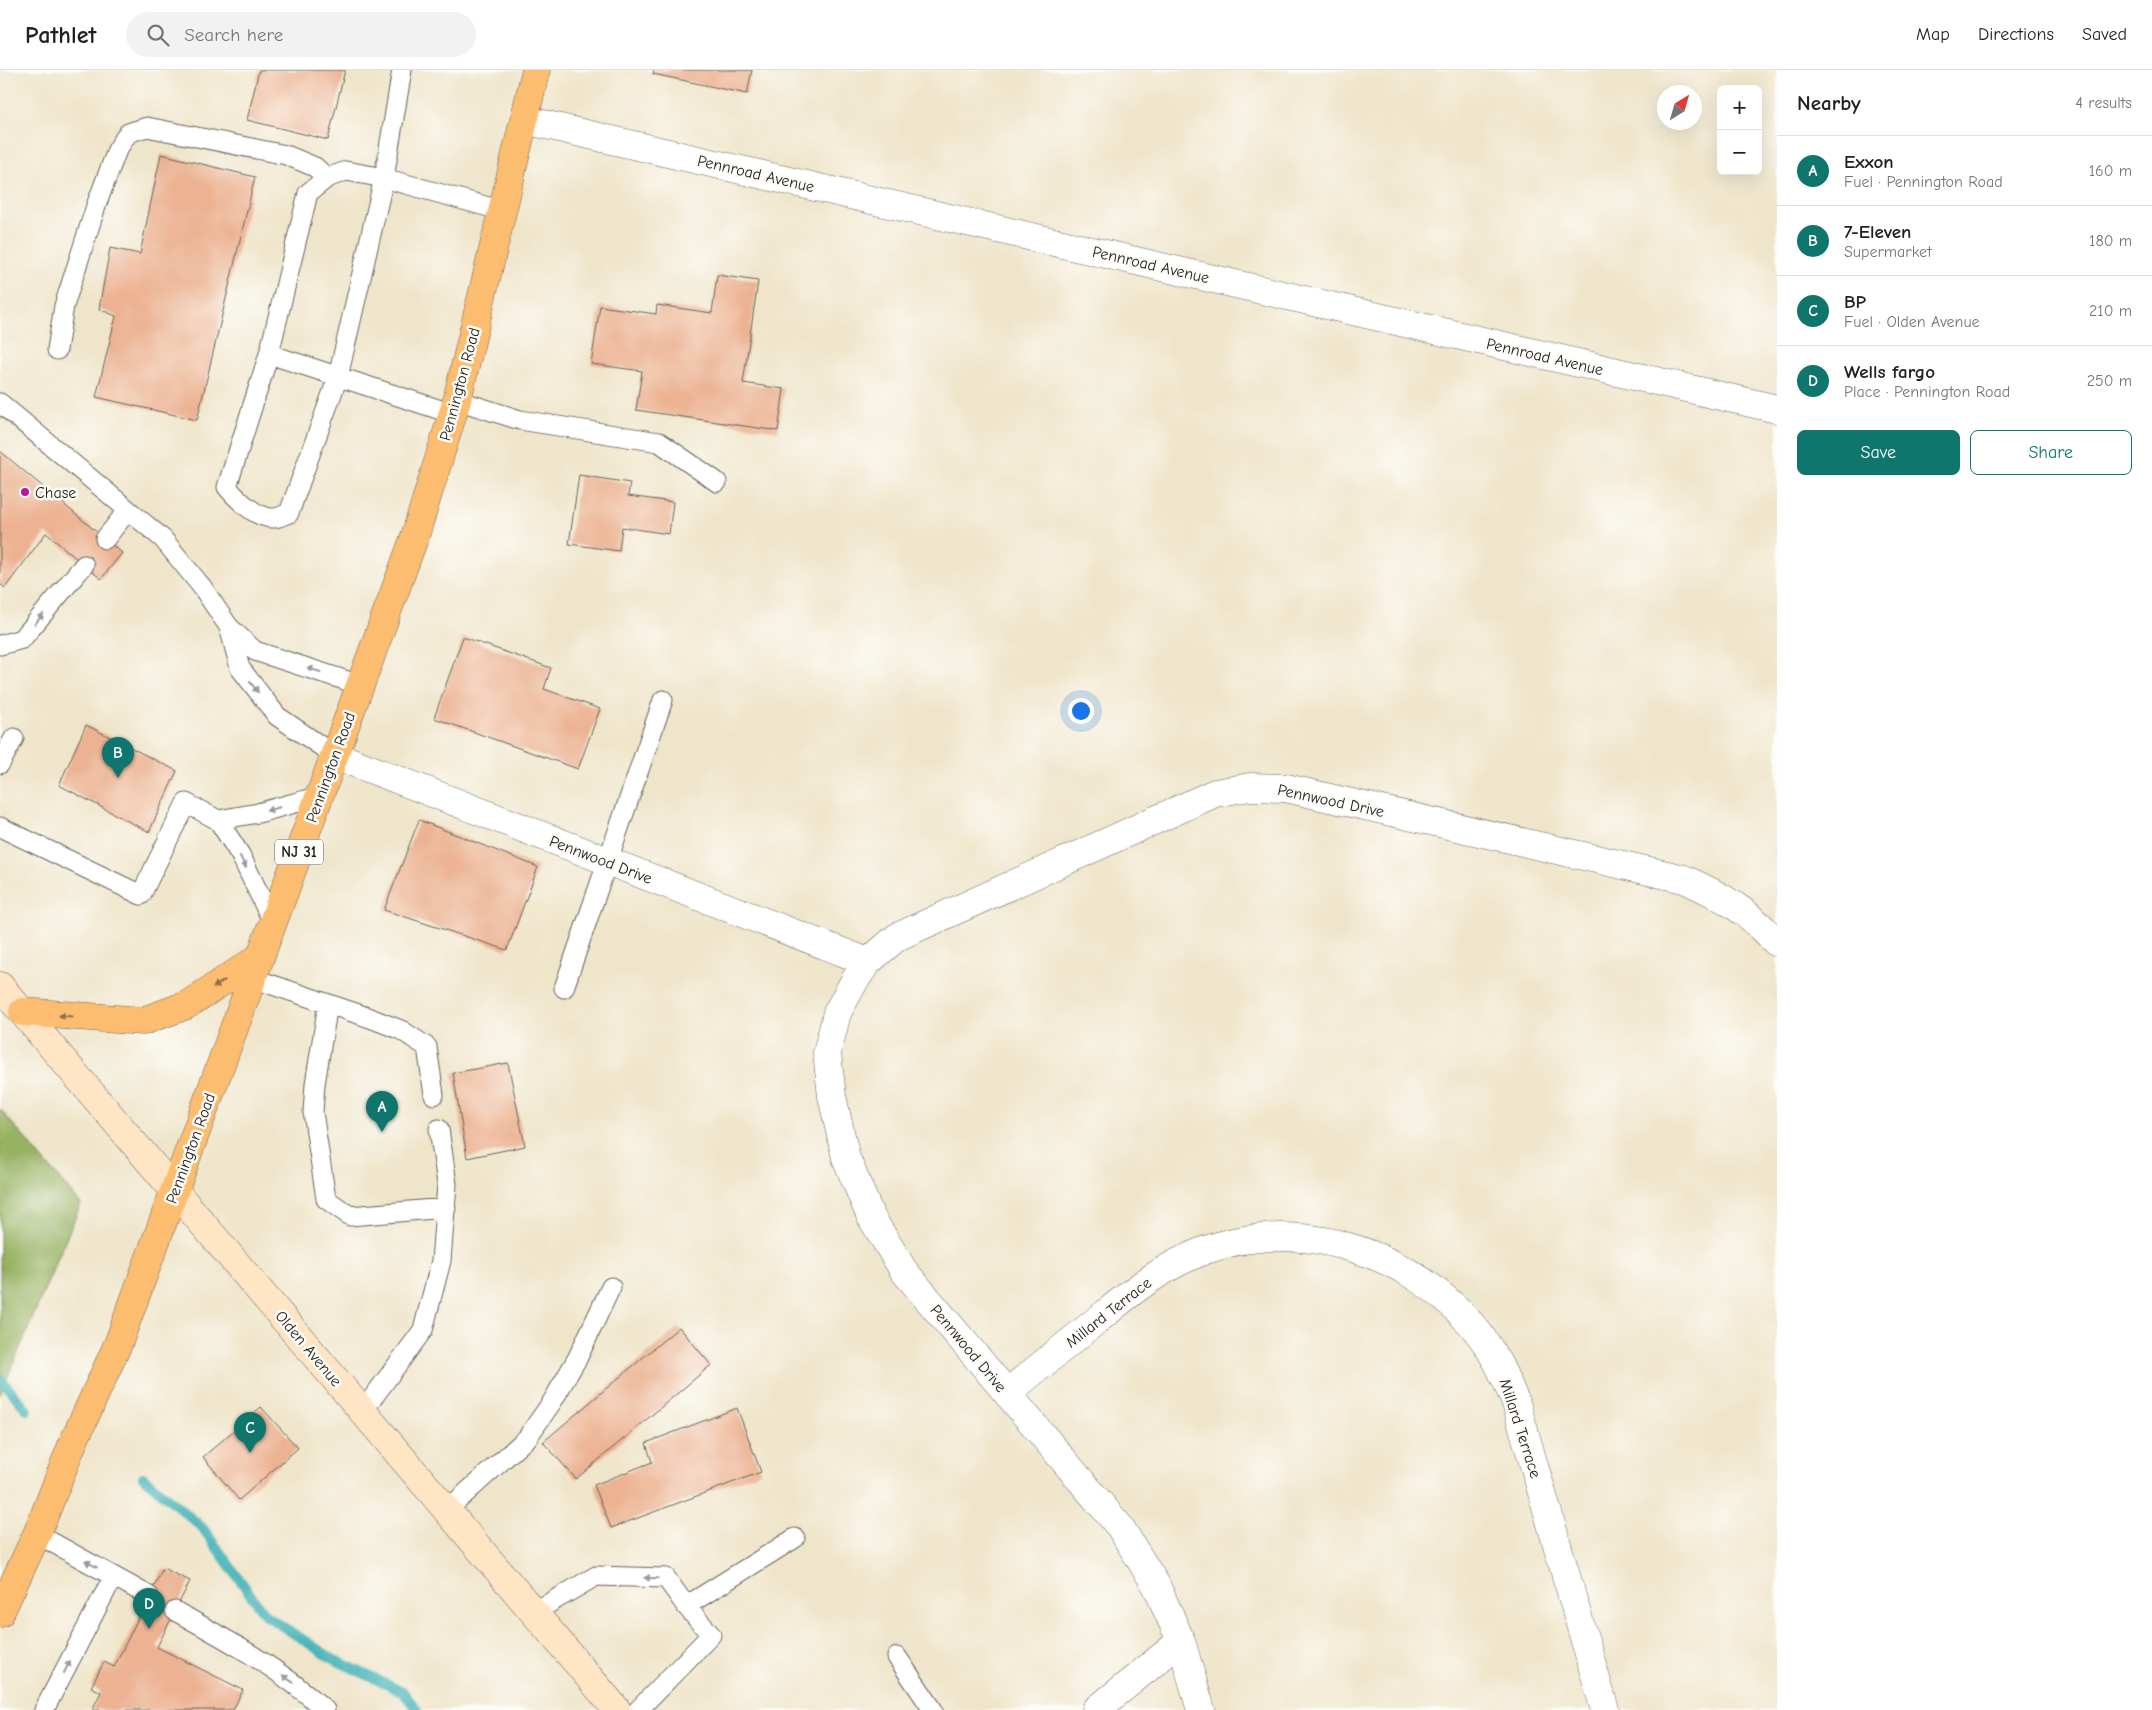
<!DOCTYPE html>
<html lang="en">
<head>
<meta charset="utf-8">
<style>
  :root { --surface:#fff; --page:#f2f2f2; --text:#202124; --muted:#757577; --line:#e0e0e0; --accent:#0f766e }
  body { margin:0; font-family:"Comic Neue",sans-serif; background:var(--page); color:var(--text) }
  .controls { position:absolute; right:15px; top:15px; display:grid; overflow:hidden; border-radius:8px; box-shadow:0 5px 20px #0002 }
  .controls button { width:45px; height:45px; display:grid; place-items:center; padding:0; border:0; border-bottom:1px solid var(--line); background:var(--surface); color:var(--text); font:25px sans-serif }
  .compass { position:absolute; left:1657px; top:15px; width:45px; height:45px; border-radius:50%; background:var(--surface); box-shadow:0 5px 20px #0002; rotate:37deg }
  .you { position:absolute; left:1080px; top:640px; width:18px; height:18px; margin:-12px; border:4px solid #fff; border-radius:50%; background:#1a73e8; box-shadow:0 0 0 8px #1a73e833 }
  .badge { display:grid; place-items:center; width:32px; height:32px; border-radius:50%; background:var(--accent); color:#fff; font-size:16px; font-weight:700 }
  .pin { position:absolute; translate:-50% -41px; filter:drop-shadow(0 1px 2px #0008) }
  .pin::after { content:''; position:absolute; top:26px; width:18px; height:15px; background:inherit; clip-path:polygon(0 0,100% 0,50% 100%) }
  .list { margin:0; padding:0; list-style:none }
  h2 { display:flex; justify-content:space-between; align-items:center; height:65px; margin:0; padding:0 20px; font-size:21px }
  h2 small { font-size:16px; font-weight:400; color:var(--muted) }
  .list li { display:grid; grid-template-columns:32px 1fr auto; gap:15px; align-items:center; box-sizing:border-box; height:70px; padding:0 20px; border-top:1px solid var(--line) }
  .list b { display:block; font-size:19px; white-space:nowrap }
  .list p { margin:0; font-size:16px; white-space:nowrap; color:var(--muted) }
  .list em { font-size:16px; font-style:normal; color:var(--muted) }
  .actions { display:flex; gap:10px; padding:15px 20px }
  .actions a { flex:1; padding:11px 0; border:1px solid var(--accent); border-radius:8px; text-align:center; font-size:18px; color:var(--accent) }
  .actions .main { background:var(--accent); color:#fff }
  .icon { flex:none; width:28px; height:28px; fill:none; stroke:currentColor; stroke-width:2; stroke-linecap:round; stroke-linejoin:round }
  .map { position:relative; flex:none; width:1777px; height:1640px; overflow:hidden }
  header { display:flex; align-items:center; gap:30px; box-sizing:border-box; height:70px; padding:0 25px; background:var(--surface); border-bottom:1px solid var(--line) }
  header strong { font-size:24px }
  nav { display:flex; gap:28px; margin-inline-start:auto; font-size:18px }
  .search { width:350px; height:45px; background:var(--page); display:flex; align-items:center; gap:12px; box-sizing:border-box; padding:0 18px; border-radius:28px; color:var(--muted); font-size:19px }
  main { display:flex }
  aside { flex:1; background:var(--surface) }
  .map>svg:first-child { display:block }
  .forest { fill:#98b264; stroke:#5a6740 }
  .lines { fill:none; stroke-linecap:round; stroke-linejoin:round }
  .stream { stroke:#3eb0b6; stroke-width:10 }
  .building { fill:#ecb292 }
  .service-casing { stroke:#666259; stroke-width:21 }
  .minor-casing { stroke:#666259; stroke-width:29 }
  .secondary-casing { stroke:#666259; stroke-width:29 }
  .primary-casing { stroke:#666259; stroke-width:29 }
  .service { stroke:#fff; stroke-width:19 }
  .minor { stroke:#fff; stroke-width:28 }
  .secondary { stroke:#fee5c5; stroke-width:28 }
  .primary { stroke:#fcbd6f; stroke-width:28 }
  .oneway { fill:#999 }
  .oneway2 { fill:#8c6c46 }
  .poi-dot { fill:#b5179e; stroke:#fdfcf7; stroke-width:2 }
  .labels { text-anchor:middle; stroke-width:5; stroke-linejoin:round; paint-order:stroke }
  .shield { fill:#fdfcf7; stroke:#605f5e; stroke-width:1 }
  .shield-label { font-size:15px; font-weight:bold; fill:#1c1c1c }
  .street-label { font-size:16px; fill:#1c1c1c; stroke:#fdfcf7 }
  .poi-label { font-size:16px; fill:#1c1c1c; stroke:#fdfcf7; text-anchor:start }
</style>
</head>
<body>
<header>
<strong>Pathlet</strong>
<div class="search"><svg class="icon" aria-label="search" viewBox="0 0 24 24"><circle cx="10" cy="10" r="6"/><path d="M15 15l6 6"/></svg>Search here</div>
<nav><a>Map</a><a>Directions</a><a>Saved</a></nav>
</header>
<main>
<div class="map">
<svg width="1777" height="1640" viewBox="0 0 1777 1640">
  <rect width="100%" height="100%" fill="#fdfcf7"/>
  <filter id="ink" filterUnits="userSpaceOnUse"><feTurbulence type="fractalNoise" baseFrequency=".02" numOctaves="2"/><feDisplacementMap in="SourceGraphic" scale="10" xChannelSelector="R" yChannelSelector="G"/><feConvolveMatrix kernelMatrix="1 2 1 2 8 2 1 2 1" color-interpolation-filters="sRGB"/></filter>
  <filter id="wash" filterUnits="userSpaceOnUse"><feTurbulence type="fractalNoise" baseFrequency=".0096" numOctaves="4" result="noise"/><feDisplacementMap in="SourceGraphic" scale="20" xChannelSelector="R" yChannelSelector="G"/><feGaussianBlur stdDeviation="1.12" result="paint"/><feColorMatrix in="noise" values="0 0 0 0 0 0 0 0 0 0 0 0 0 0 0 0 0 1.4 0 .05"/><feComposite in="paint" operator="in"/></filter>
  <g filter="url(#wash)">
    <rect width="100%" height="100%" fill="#efe5ca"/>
    <path class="forest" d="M0,1039L81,1134L0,1325Z"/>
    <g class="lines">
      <path class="stream" d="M0,1308L27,1340
        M143,1407L202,1457L265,1545L333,1589L403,1622L417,1640"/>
    </g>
    <g id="blocks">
      <path class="building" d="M259,0H345L328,70L247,50Z
        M654,0H752L747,24L653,4Z
        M161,84L255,107L197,350L96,327L116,246L99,239L110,178L140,184Z
        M717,205L758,211L743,313L784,319L778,361L636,340L642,301L591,294L600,236L656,244L657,235L712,243Z
        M0,381L122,483L101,509L46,463L5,518L0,514Z
        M579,405L630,413L628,426L673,432L669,464L622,457L619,481L569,474Z
        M463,567L551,598L544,619L600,639L578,699L434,648Z
        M86,655L177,701L149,762L59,715Z
        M419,750L538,797L507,880L384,840Z
        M508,993L525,1076L467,1088L453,1003Z
        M679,1257L711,1295L576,1409L543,1372Z
        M261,1337L298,1378L239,1430L203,1387Z
        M737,1338L761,1402L611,1458L594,1415L652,1392L646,1373Z
        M163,1498L190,1511L157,1577L243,1620L233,1640H92L101,1622L91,1617L104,1592L114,1597Z"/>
    </g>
  </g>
  <g filter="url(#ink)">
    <use href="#blocks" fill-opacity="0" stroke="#666259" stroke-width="1"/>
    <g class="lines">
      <defs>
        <path id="service" d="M57,280L64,236L97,133L117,80L128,63L147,57L286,85L315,97L327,108
          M269,284L227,417C237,429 257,449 274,448C279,448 285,444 289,443L338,307L384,108L402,0
          M457,330L520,350L659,372L717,412
          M0,333L163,469L202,517L229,557
          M453,344L269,284L308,123L327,108L346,101L384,108L503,141
          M105,469L128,440
          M0,575L22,569L84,495
          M334,685L277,646L240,598L229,557L255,581L360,615
          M0,694L14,668
          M218,750L258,743L320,726
          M0,757L141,825L186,733L218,750L241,786L273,853
          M252,908L370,948L401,960L427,977L434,1025
          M564,918L663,630
          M328,934L315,1014L313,1042L326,1129L350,1146L446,1138
          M363,1341L423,1260L441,1191L447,1114L439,1059
          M447,1440L527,1368L552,1332L578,1287L611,1217
          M37,1464L149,1526
          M175,1541C228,1570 281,1599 325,1640
          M534,1542L596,1506L666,1508L686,1536
          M897,1587L933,1640
          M44,1640L113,1507
          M638,1640L711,1565L686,1536L795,1468"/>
        <path id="minor" d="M525,50L1777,339
          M334,685L868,892
          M1007,1323C1037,1299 1066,1275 1096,1251C1127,1226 1152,1204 1189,1187C1285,1142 1404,1177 1471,1254C1492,1277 1504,1305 1516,1333L1605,1640
          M1096,1640L1181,1571
          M1201,1640L1181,1571L1156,1515L1120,1457L904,1201L871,1147L846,1088L832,1026L827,983L837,943L855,910L868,892L897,867L1215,723L1250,717L1286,718L1684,809C1724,827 1747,840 1777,873"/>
        <path id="secondary" d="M0,916L617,1640"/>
        <path id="primary" d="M23,942L143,951L187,935L260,887
          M0,1543L37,1464L72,1375L118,1274L415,466L457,330L536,0"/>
      </defs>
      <use href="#service" class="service-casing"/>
      <use href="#minor" class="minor-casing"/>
      <use href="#secondary" class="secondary-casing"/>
      <use href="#primary" class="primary-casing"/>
      <use href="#service" class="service"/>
      <use href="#minor" class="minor"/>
      <use href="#secondary" class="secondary"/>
      <use href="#primary" class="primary"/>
    </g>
    <defs><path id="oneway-solid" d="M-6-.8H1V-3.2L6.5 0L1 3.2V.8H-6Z" transform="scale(1.25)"/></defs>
    <g class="oneway">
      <use href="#oneway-solid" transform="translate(39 549) rotate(-50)"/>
      <use href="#oneway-solid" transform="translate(314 600) rotate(-162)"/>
      <use href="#oneway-solid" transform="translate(254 617) rotate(52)"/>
      <use href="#oneway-solid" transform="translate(273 739) rotate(164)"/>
      <use href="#oneway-solid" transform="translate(243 792) rotate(63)"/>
      <use href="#oneway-solid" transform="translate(91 1494) rotate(-151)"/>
      <use href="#oneway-solid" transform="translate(651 1508) rotate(-178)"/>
      <use href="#oneway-solid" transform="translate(67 1597) rotate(-63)"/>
      <use href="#oneway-solid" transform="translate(288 1609) rotate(-146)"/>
    </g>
    <g class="oneway2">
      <use href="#oneway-solid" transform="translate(219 914) rotate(147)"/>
      <use href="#oneway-solid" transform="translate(66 946) rotate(-176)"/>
    </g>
  </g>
  <circle class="poi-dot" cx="25" cy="422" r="5"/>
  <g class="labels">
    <rect class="shield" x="275" y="769.5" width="48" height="25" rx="4"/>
    <g class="shield-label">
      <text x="299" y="787">NJ 31</text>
    </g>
    <g class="street-label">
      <text transform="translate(756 103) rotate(13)" y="6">Pennroad Avenue</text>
      <text transform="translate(1151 194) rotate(13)" y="6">Pennroad Avenue</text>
      <text transform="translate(1545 286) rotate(13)" y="6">Pennroad Avenue</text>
      <text transform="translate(459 314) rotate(-75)" y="6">Pennington Road</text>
      <text transform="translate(330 697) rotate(-70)" y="6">Pennington Road</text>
      <text transform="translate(1331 730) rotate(12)" y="6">Pennwood Drive</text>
      <text transform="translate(601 789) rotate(21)" y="6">Pennwood Drive</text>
      <text transform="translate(190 1078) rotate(-70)" y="6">Pennington Road</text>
      <text transform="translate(1108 1242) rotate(-38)" y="6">Millard Terrace</text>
      <text transform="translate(309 1278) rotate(50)" y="6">Olden Avenue</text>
      <text transform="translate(969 1278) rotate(50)" y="6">Pennwood Drive</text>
      <text transform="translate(1521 1358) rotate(72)" y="6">Millard Terrace</text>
    </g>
    <g class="poi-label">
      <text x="35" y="428">Chase</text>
    </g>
  </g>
</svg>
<div class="controls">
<button>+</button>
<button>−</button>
</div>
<svg class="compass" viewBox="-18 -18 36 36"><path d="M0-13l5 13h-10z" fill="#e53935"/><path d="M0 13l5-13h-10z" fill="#757577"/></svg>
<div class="you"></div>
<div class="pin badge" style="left:382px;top:1062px">A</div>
<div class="pin badge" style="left:118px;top:708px">B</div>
<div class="pin badge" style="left:250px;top:1383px">C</div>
<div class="pin badge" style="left:149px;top:1559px">D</div>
</div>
<aside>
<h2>Nearby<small>4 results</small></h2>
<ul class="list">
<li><span class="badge">A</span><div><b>Exxon</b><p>Fuel · Pennington Road</p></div><em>160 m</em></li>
<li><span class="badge">B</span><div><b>7-Eleven</b><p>Supermarket</p></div><em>180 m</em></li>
<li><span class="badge">C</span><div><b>BP</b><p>Fuel · Olden Avenue</p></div><em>210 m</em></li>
<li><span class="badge">D</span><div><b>Wells fargo</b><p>Place · Pennington Road</p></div><em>250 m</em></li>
</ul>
<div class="actions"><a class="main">Save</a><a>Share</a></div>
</aside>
</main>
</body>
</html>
